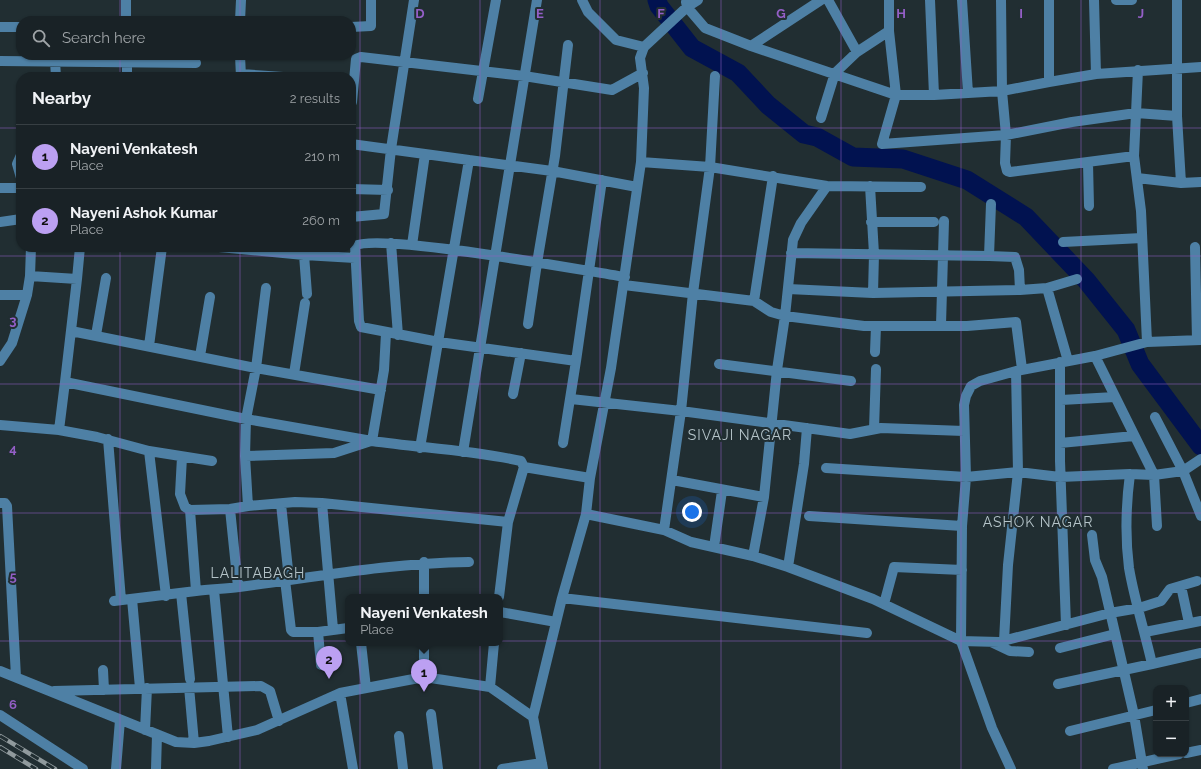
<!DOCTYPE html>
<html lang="en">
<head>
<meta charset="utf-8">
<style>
  :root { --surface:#192226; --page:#262f32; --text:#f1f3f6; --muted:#9fa4a7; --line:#373f43; --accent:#bca0f2 }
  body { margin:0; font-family:Raleway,sans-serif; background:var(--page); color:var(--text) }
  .controls { position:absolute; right:12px; bottom:12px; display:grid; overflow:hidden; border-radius:8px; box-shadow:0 1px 3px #0004 }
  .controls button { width:36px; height:36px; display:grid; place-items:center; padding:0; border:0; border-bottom:1px solid var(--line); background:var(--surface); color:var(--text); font:20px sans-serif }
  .you { position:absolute; left:692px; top:512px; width:14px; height:14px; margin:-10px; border:3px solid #fff; border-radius:50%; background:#1a73e8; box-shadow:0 0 0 6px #1a73e833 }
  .badge { display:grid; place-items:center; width:26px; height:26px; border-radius:50%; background:var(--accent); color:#111; font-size:13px; font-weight:700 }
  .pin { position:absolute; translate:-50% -33px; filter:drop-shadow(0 1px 2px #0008) }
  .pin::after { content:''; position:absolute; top:21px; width:14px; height:12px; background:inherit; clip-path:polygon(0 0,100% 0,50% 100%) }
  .popup { position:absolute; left:345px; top:594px; width:158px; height:52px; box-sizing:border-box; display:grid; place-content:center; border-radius:8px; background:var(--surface); filter:drop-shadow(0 1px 3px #0005); font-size:13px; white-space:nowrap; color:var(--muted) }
  .popup b { font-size:15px; color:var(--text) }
  .popup::after { content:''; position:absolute; left:50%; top:100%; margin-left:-8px; border:8px solid transparent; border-top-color:var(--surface) }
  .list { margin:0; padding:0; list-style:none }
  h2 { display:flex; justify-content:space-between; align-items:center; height:52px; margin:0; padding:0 16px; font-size:17px }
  h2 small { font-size:13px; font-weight:400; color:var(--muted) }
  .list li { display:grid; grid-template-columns:26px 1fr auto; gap:12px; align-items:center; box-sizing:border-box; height:64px; padding:0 16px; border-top:1px solid var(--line) }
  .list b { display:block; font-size:15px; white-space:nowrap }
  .list p { margin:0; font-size:13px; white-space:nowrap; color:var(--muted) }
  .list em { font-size:13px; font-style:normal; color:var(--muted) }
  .icon { flex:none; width:22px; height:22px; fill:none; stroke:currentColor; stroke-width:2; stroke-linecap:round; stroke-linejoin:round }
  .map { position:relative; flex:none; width:1201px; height:769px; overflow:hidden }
  .search { position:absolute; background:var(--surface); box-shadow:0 1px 3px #0004; left:16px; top:16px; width:340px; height:44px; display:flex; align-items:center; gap:10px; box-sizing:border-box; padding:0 14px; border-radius:16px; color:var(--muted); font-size:15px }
  .panel { position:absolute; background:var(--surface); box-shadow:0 1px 3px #0004; left:16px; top:72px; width:340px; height:180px; border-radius:16px }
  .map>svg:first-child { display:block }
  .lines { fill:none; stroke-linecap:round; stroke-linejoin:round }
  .river { stroke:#011250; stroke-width:19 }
  .minor { stroke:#4e80a5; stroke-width:10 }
  .rail-casing { stroke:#909a9d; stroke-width:4.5 }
  .rail { stroke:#212e32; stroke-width:3; stroke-dasharray:9; stroke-linecap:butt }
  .grid { fill:none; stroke:#945fc7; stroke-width:1; stroke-opacity:0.55 }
  .labels { text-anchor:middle; stroke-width:4; stroke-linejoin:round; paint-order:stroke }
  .neighbourhood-label { font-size:14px; letter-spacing:1px; fill:#b4c3c8; stroke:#212e32 }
  .grid-label { font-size:13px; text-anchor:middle; font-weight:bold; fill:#945fc7; stroke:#212e32; stroke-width:4; stroke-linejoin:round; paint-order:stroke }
</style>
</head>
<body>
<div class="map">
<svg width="1201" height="769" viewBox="0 0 1201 769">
  <rect width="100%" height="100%" fill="#212e32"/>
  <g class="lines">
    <path class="river" d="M657,0L659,6L692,48L738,73L768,105L804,134L817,137L853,157L903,159L967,180L1026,217L1086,280L1126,330L1140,364L1201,446"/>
    <path class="minor" d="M582,0L588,12L616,40L644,47
      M828,0L857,52
      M889,0V31L896,95L882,144L1006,135L1072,122L1136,113L1177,116
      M930,0L934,95
      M962,0L968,93
      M1049,0V82L1096,74L1201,67
      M1094,0L1096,74
      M1116,0H1132
      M1177,0V116L1181,183
      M686,2L687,7L705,28L751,46L896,95H934L1002,91L1001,0
      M126,21V0
      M240,21L241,0
      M0,27H21
      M351,27L371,26V0
      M751,46L821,0
      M127,55V77
      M240,55L241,77
      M0,61L196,63
      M55,61L56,77
      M1138,70L1134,156L1141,211L1147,342
      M241,74L283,77
      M1049,82L1002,91L1006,135L1005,163L1007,171L1010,172L1134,156
      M478,99L496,0
      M352,102L356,59L361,57L524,76L612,90L643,73
      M821,118L835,73L857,52L889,31
      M351,144L425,154
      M21,155L17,164L21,178
      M641,162L710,167L827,186L921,187
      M1088,163L1089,206
      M1137,178L1181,183L1201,182
      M870,186L874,254L873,293
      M0,188H21
      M351,189L388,190
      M991,204L989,256L1015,257L1019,270L1020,290
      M351,217L384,214L391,149L414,0
      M0,222L21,219
      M871,222H934
      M1063,242L1142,238
      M391,243L398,335
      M412,245L425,154L469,160
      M219,247L304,255V247
      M1195,247L1197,340
      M791,253L989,256
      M30,276L77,279L65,382L246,419L372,441
      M77,279L80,247
      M624,285L754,301L771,312L785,316L864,326H967L1016,322L1022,369
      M266,288L256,368L246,419L245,456L248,506L295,502L322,503L508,522L499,597
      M1047,288L1077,279
      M788,289L873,293L1020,290L1047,288L1068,361
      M307,294L304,255L355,258
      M0,295H27
      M754,301L773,176
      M528,324L537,263L555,156L568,45
      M941,325L944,221
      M71,331L256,368L381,390
      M386,333L384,370L372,441C421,448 472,450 521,461L524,467
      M96,335L106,278
      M149,346L162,247
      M875,352L876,326
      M200,356L210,297
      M1095,356L1154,475L1157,526
      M0,361L12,343L27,295L30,276L31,247
      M576,361L602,180
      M1060,362V461L1066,625
      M719,364L851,381
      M294,374L305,303
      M513,394L521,353
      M571,399L681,411L850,434L881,428L964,431
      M1061,400L1115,397
      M1155,417L1183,471L1201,516
      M0,425L59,430L97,437L149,451L212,461
      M874,429L876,369
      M59,430L65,382
      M108,439L121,600
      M563,443L576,361L439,342L361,327L359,321L355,246C377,232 586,271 625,277
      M1060,443L1134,436
      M420,448L469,160L552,171L637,187
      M149,451L166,596
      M463,452L537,0
      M245,456L334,453L371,441
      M182,457L180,494L185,507L190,510L196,591C210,589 225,589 239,587C316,577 391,563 469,562
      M826,468L966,477L1018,472L1060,477L1130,474L1154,475L1183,471L1201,459
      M672,480L764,497
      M0,503H5L7,506L16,677
      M322,503L333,629
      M281,504L289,579
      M230,509L238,587
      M190,510L230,509L248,506
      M586,514L664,530L691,542L753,556L788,567L873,599L961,641L992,728L1011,769
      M809,516L962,526
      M508,522L524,467L590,478
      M664,530L681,411L693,293L710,167L715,76
      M1092,535L1095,560L1102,577L1134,715L1143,769
      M714,547L722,491
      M753,556L764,497L777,370L785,316L793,240L801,223L827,186
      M788,567L804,464L807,428
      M285,580L291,630L293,632H318L348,628
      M1197,581L1170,589L1161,601L1139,608L1110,613L999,642L961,641L962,526L966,477L964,405L966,396L971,386L980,381L1016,371L1095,356L1147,342L1201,340
      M1181,586L1189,623
      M214,590L228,737
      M181,593L190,679
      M424,597V562
      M562,598L867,633
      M132,599L140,688
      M114,601L196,591
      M884,604L894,567L962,570
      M500,612L556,622
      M318,632L321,665
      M1145,632L1201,621
      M1004,641L1008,565L1018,472L1016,371
      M991,642L1010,651L1029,652
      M361,643L366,688
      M424,643V677
      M1060,648L1115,634
      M1152,664L1201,653
      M103,670L104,690
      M0,671L176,742L194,743L209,741L257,730L340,693L424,677L490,687L533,717
      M1058,684L1152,664C1145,633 1134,598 1129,568C1125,537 1126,505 1130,474
      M189,687L194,743
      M490,687L494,643
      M54,691L261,686L270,691L279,721
      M340,693L353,769
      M1186,703L1201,699
      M431,714L438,769
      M0,715L83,769
      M145,730L147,688
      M1070,731L1156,710
      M399,736L403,769
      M1186,753L1201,750
      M116,769L120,720
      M156,769L157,735
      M502,769L542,763
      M543,769L533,717L562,598L586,514L590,478L611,368L641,162L644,88L640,58L644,47L687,7L698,0
      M1113,769L1179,754"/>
    <defs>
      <path id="rail" d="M0,736L55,769
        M0,747L36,769"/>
    </defs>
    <use href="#rail" class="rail-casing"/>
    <use href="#rail" class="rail"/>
  </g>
  <path class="grid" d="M120,0V21M240,0V21M360,0V769M480,0V769M600,0V769M721,0V769M841,0V769M961,0V769M1081,0V769M120,55V77M240,55V77M0,128H21M351,128H1201M120,247V769M240,247V769M0,256H1201M0,384H1201M0,513H1201M0,641H1201"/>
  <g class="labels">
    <g class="neighbourhood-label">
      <text x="740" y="440">SIVAJI NAGAR</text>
      <text x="1038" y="527">ASHOK NAGAR</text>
      <text x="258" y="578">LALITABAGH</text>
    </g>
  </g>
  <g class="grid-label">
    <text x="420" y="18">D</text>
    <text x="540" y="18">E</text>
    <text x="661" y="18">F</text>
    <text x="781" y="18">G</text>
    <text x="901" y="18">H</text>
    <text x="1021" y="18">I</text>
    <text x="1141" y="18">J</text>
    <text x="13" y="325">3</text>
    <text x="13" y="453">4</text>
    <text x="13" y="581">5</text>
    <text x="13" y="709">6</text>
  </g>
</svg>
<div class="controls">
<button>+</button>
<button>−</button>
</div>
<div class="you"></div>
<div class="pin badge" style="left:424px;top:692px">1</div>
<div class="popup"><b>Nayeni Venkatesh</b>Place</div>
<div class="pin badge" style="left:329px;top:679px">2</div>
<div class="search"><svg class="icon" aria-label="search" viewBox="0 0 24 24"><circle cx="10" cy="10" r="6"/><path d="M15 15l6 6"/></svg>Search here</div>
<section class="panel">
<h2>Nearby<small>2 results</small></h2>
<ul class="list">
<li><span class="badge">1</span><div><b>Nayeni Venkatesh</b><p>Place</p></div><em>210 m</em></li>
<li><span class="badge">2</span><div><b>Nayeni Ashok Kumar</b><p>Place</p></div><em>260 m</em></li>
</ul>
</section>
</div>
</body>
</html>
